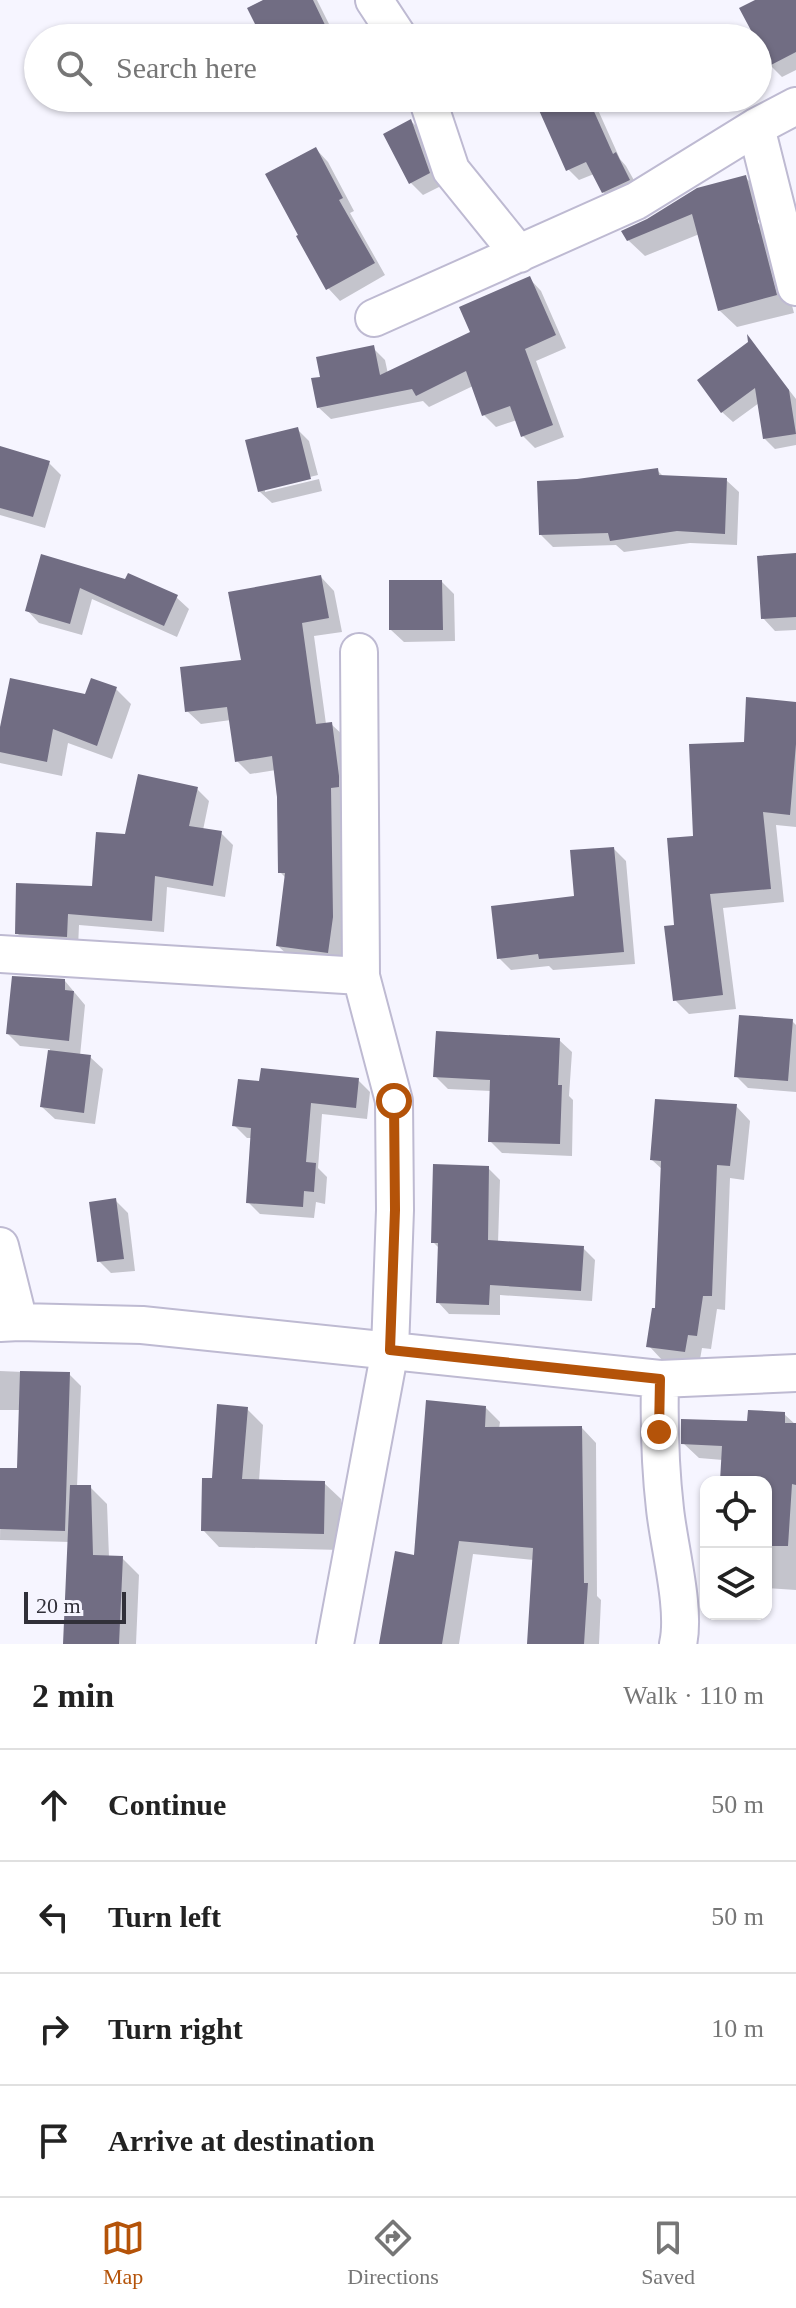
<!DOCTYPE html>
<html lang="en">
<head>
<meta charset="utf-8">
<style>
  :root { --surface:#fff; --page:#f6f6f6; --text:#222; --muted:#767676; --line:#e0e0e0; --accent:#b45309 }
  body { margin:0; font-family:"Times New Roman",serif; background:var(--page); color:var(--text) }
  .controls { position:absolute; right:24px; bottom:24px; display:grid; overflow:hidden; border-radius:16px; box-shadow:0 2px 6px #0004 }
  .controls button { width:72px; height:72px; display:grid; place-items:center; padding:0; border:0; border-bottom:2px solid var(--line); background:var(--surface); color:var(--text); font:40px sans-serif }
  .scale { position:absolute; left:24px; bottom:20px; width:102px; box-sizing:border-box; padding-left:8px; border:4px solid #313039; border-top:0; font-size:22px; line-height:28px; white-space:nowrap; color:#313039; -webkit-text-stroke:6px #f6f5ff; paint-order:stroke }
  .stop { position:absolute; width:24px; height:24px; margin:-18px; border:6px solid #b45309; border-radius:50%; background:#fff }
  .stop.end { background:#b45309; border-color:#fff; box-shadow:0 2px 8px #0008 }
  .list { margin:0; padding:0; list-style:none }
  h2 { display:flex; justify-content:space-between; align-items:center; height:104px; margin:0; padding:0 32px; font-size:34px }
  h2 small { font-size:26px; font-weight:400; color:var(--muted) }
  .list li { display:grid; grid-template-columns:52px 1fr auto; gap:24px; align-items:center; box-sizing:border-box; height:112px; padding:0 32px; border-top:2px solid var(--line) }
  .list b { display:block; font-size:30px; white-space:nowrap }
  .list em { font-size:26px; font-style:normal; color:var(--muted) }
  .icon { flex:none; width:44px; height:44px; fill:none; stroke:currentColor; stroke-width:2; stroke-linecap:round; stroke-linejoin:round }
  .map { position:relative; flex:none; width:796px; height:1644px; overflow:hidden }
  .search { position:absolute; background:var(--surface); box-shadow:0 2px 6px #0004; left:24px; right:24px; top:24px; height:88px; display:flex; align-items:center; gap:20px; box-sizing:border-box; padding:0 28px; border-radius:44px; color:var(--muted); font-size:30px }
  .sheet { height:552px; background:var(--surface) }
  nav { display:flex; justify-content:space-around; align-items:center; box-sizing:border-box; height:112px; border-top:2px solid var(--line); background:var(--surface); font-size:22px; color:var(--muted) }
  nav a { display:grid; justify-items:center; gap:4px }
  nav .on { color:var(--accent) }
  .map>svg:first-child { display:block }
  .shadow { fill:#0003 }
  .building { fill:#716d83 }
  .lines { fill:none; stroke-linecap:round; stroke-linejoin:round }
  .minor-casing { stroke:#bebad2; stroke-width:40 }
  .minor { stroke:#fff; stroke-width:36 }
  .route { stroke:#b45309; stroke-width:10 }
</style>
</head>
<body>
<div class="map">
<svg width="796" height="1644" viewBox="0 0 796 1644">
  <rect width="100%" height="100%" fill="#f6f5ff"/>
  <path class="shadow" d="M267,0H317L336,38H264Z
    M759,0H796V70L782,77L770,65Z
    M566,98H591L594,101L620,159L626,166L640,191L614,203L603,192L594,174L579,180L568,169Z
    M411,121L423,133L441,186L423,195L411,183L386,135Z
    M316,149L328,162L354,211L350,213L385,275L340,301L328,288Z
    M746,178L762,194L767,214L756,221L774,238L794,313L737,327L719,310L702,233L645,256L628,240L648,221Z
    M529,278L541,291L566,348L536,361L564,437L535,448L522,435L517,420L496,427L484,415L473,386L429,407L423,401L331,419L318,407L322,378L373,348L385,360L388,374L473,333Z
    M750,340L796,399V445L775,449L764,438L759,403L733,422L722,412Z
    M297,429L309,441L318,475L265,488V492L319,479L322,491L272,503L259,491Z
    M0,448L49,463L61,475L45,528L0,515Z
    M657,470L664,477L726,480L739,492L737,545L690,543L624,552L616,545L553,547L541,535L577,481Z
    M796,555V630L775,631L763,618Z
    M42,557L176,597L189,609L177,637L92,599L82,635L39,623L27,610Z
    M321,577L334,591L342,632L314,636L326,724H331L345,737V932L341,965L292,959L278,946L286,878L280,872L276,770L250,774L237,761L231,720L201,724L187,711L243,661Z
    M442,582L454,594L455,641L404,642L391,630Z
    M116,689L131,704L112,759L68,743L62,776L0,763V734L86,696Z
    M796,704V827L776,825L784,902L723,908L736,1009L689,1014L675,1000L676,926L695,837Z
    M197,789L209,801L203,830L221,833L233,845L225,897L167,887L164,932L79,925L78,948L29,945L17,933L94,888L127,836Z
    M614,849L626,861L635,964L553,970L549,966L511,970L499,958L576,898Z
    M65,981L85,1005L80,1056L90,1057L103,1069L95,1124L55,1119L42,1107L50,1049L20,1046L8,1034Z
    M792,1021L796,1025V1092L748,1088L736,1076Z
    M559,1040L572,1052L569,1096L573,1100L572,1156L502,1153L490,1141L491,1091L448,1089L435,1076Z
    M358,1080L370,1092L367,1119L322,1114L318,1168L327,1177L325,1204L316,1202L314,1218L260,1214L248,1202L253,1138H247L234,1125L261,1083Z
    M736,1106L750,1121L744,1180L730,1178L725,1310L717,1309L711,1349L702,1348L699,1365L663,1361L649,1346L657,1310L663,1170L652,1160Z
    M488,1168L500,1180L498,1243L583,1248L595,1260L592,1301L500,1295V1315L449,1314L438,1302L440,1249L433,1242Z
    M115,1200L128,1213L135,1271L111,1273L99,1261Z
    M0,1371L69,1374L81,1386L77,1487H90L107,1504L109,1557L122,1558L139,1575L136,1644H65L70,1542L0,1540L1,1470H19L21,1410H0Z
    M486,1408L500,1422L499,1429L582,1428L596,1443L597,1596L601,1600L599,1644H530L534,1560L473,1554L459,1644H381L416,1557Z
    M247,1409L263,1425L259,1481L324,1483L341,1499L340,1550L219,1547L203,1530L213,1480Z
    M784,1414L796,1425V1590L766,1588V1482H724L723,1460L699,1458L683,1443Z"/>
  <path class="building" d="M263,0H313L326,27L304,38H262L247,8Z
    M755,0H796V52L769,66L758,45V38H755L739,8Z
    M561,98H588L613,154L616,152L630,180L602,193L586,162L566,171L538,108Z
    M411,119L430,173L409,184L383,134Z
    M316,147L343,198L339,200L375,263L326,290L296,236L298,235L265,174Z
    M746,175L777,295L718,311L692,214L627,241L621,231L647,219L697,188Z
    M530,276L556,335L525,349L553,425L521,437L510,406L482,416L466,371L416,396L412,389L317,408L311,378L320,377L316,357L374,345L380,375L470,332L459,307Z
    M747,334L789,390L796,434L763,439L755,388L721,413L697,380L748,342Z
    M298,427L311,479L258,492L245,440Z
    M0,446L50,461L33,517L0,508Z
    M658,468L659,475L727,478L725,534L677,531L610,541L608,533L539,535L537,481L577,479Z
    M796,553V617L761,619L757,556Z
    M41,554L125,579L128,573L178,595L164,626L80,588L70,624L25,611Z
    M321,575L329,618L302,623L316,724L332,722L339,776V787L331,788L333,917L328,953L276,946L285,873H278L277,797L272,756L235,762L227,707L185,712L180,667L241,660L228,592Z
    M389,580H442L443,630H389Z
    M10,678L85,694L91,678L117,687L97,746L53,729L47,762L0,752V727Z
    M746,697L796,702V744L790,815L763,812L771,889L710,894L723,995L673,1001L664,926L674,925L667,838L693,836L689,744L744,742Z
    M138,774L198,787L189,826L222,831L213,886L155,876L152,921L68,914L67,937L15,934L16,883L92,886L96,832L125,834Z
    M614,847L624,952L539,959L538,954L497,959L491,906L574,896L570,850Z
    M12,976L65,979V990L74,991L69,1041L6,1034Z
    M739,1015L793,1019L788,1081L734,1077Z
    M436,1031L560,1038L558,1085H562L560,1144L488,1142L490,1080L433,1077Z
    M48,1050L91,1055L84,1113L40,1107Z
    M261,1068L359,1078L356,1108L311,1103L306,1162L316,1163L314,1192L304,1191L303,1207L246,1203L251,1128L232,1126L238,1079L259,1081Z
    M655,1099L737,1104L730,1166L717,1165L712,1296H703L697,1336L688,1335L685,1352L646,1347L652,1308H655L661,1161L650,1160Z
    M433,1164L489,1166L488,1240L584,1246L581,1291L490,1285L489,1305L436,1303L438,1243H431Z
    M116,1198L124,1259L97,1262L89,1202Z
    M20,1371L70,1372L65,1531L0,1529V1468H17Z
    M426,1400L486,1406L485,1427L582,1426L584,1583H588L584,1644H527L533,1548L459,1541L442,1644H379L395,1551L414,1555Z
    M217,1404L248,1407L242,1479L325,1481L324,1534L201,1531L202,1478H212Z
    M748,1410L785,1412V1423H796V1485L792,1484L788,1546H766V1482L720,1481L722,1446L681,1444V1419L747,1421Z
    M70,1485H91L93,1555L123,1556L119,1644H63Z"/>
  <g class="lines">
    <defs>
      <path id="minor" d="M374,0L399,38
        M427,98L451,170L519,254
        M756,127L796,287
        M374,318L636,201L756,127L796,106
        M359,652L361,976
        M0,954L361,976L394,1101L395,1210L390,1350L335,1644
        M0,1246L19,1322
        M0,1323L19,1322L142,1325L660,1379L796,1373
        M660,1379C659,1423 660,1466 665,1509C669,1547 686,1609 678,1644"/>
    </defs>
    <use href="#minor" class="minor-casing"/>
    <use href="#minor" class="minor"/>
  </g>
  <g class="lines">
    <path class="route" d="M394,1101L395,1210L390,1350L660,1379L659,1432"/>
  </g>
</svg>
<div class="controls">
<button><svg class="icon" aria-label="locate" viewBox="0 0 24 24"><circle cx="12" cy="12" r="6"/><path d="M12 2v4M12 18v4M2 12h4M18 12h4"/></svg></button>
<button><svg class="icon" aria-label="layers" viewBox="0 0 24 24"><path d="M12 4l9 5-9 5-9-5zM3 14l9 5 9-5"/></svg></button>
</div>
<div class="scale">20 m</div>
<div class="stop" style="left:394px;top:1101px"></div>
<div class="stop end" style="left:659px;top:1432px"></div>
<div class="search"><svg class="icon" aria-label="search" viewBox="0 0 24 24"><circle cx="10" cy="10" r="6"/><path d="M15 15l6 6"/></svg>Search here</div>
</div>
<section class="sheet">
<h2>2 min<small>Walk · 110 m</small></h2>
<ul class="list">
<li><svg class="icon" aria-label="ahead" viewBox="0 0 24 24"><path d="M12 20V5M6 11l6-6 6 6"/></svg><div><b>Continue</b></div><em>50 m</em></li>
<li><svg class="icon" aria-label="left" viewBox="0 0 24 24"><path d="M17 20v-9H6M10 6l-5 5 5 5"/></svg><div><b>Turn left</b></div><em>50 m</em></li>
<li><svg class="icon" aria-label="right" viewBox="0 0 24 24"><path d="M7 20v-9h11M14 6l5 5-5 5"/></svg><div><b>Turn right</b></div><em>10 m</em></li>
<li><svg class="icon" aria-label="arrive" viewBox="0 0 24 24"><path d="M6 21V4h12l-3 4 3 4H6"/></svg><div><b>Arrive at destination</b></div></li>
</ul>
</section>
<nav>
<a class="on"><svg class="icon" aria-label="map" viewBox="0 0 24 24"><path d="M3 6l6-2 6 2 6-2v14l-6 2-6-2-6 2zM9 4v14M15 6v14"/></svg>Map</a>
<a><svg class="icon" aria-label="directions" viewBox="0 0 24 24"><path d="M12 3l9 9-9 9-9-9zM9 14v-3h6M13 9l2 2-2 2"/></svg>Directions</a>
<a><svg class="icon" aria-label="saved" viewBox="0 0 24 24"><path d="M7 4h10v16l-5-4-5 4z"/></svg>Saved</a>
</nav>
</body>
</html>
